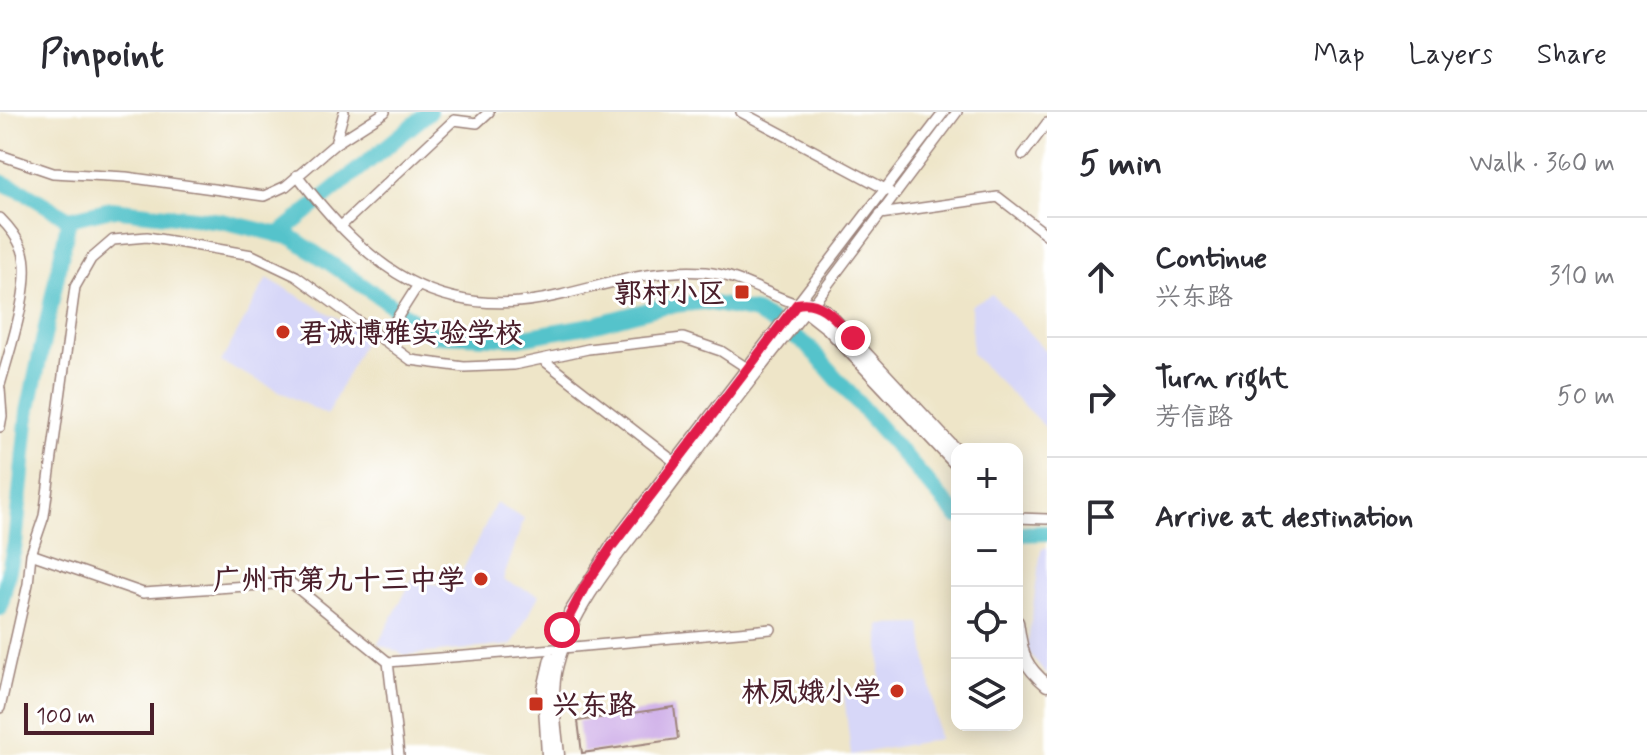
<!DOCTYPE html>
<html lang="en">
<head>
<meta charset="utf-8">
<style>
  :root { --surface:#fff; --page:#f7f7f7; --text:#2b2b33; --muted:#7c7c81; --line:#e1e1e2 }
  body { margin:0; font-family:Mynerve,"LXGW WenKai TC",sans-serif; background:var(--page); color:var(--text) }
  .controls { position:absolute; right:24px; bottom:24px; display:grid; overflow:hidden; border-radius:16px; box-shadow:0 4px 20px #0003 }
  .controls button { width:72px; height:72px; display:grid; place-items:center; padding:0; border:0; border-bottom:2px solid var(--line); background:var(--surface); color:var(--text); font:40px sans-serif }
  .scale { position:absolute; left:24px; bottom:20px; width:130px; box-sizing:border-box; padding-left:8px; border:4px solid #4a1f2b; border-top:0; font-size:22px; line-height:28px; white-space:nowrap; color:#4a1f2b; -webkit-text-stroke:6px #fff; paint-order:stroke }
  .stop { position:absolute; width:24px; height:24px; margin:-18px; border:6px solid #e11d48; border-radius:50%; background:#fff }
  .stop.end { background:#e11d48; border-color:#fff; box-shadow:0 2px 8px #0008 }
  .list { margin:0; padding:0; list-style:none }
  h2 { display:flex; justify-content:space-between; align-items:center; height:104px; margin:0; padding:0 32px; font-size:34px }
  h2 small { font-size:26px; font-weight:400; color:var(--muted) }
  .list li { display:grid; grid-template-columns:52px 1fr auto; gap:24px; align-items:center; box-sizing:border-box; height:120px; padding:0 32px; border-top:2px solid var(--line) }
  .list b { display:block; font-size:30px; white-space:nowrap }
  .list p { margin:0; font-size:26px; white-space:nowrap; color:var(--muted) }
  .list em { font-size:26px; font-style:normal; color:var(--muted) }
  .icon { flex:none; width:44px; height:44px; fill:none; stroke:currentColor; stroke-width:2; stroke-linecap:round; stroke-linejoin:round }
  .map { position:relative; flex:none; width:1047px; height:643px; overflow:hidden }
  header { display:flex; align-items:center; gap:48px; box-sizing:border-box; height:112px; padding:0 40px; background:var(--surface); border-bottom:2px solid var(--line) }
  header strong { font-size:38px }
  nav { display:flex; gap:44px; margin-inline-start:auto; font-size:28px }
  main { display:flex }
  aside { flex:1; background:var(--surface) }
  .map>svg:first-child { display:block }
  .built { fill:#d7d7f8 }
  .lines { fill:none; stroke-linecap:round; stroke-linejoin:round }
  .river { stroke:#55c3cb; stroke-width:16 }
  .building { fill:#caa7e6 }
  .minor-casing { stroke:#9c827a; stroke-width:12 }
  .tertiary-casing { stroke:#9c827a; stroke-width:15 }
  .minor { stroke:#fff; stroke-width:9 }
  .tertiary { stroke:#fff; stroke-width:12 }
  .route { stroke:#e11d48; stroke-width:10 }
  .poi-dot { fill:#c8321e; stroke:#fff; stroke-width:3 }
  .labels { text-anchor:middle; stroke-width:6; stroke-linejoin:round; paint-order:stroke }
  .poi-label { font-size:28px; font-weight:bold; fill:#4a1f2b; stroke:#fff; text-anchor:end }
</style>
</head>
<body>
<header>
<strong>Pinpoint</strong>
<nav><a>Map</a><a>Layers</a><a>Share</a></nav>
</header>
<main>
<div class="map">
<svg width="1047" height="643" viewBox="0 0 1047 643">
  <rect width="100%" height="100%" fill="#fff"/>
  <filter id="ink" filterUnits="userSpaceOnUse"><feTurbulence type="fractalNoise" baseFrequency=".0125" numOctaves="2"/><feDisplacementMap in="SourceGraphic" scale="16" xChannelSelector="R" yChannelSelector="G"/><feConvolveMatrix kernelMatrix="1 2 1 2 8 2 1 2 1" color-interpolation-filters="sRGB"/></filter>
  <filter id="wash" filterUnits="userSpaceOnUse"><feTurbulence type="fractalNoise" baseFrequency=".006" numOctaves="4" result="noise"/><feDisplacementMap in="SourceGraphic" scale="32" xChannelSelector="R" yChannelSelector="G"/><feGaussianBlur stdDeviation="1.8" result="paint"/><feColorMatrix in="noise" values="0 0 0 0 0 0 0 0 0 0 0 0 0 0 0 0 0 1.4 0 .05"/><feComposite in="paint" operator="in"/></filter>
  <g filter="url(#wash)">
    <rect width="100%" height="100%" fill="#eee5c8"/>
    <path class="built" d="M267,166L367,223L327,303L221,250Z
      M992,182L1047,240V317L972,242L971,193Z
      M496,391L524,407L503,468L539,483L512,533L405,543L378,532L413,466L453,478Z
      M1047,435V563L1027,538L1041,437Z
      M921,512L939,627L851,643L844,583L880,574V513Z"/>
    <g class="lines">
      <path class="river" d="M0,70L24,80L69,107L111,97L222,109L293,126L435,223L519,226L592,213L663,194L704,190L756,200L808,234L957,404
        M278,123L429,0
        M1017,422L1047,421
        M0,496L15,432L28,300L69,107"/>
    </g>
    <g id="blocks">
      <path class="building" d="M674,595L678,627L582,641L578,609Z"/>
    </g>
  </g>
  <g filter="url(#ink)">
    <use href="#blocks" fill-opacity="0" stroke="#9c827a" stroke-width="2"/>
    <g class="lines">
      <defs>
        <path id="minor" d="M741,0L889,79
          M335,32L344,0
          M0,43L53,61L126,65L264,84L286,74L335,32L385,0
          M1023,43L1047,11
          M297,63C368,155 438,213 561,183C608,172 655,156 705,160C738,163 766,182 797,192L944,0
          M880,102L998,85L1047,123
          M0,106C9,115 17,125 22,137C34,169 9,240 0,273
          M340,115L454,8L477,11L489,0
          M814,191L957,0
          M383,228L418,173
          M542,247L680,354
          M0,277L2,304L0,315
          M1017,406L1047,407
          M31,442L143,481L291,471L388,550L399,643
          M563,536L771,517
          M388,550L554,537
          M0,596L28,472L31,442L44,404L75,175L91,147L113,128L147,125L252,143L296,164L411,248L464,255L514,253L588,237L683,226L721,239L747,256"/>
        <path id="tertiary" d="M808,191L826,199L957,340
          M800,194L828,216L957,353
          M570,501L612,434L797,192
          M1017,510C1022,542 1022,552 1047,573
          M548,643L544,577L551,547
          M558,643C555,613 549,581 557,552C573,491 620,440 657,391C706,326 754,260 806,197L814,191"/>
      </defs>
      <use href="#minor" class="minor-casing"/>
      <use href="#tertiary" class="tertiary-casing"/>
      <use href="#minor" class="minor"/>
      <use href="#tertiary" class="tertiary"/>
    </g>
  </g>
  <g class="lines" filter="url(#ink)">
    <path class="route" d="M562,518L585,474L612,434L797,192C823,187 837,209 853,226"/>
  </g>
  <g class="poi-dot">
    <rect x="734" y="172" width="16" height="16" rx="4"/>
    <circle cx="283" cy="220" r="8"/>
    <circle cx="481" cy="467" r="8"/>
    <circle cx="897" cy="579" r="8"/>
    <rect x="528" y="584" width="16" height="16" rx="4"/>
  </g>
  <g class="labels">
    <g class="poi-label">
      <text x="726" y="190">郭村小区</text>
      <text x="299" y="230" text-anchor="start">君诚博雅实验学校</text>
      <text x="465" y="477">广州市第九十三中学</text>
      <text x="881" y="589">林凤娥小学</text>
      <text x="552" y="602" text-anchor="start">兴东路</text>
    </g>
  </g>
</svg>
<div class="controls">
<button>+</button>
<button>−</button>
<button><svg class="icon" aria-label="locate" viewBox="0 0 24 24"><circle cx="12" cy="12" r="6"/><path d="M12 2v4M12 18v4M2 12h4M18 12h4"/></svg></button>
<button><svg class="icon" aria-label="layers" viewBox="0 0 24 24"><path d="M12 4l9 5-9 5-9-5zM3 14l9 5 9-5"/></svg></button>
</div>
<div class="scale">100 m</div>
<div class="stop" style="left:562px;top:518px"></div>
<div class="stop end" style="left:853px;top:226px"></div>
</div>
<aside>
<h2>5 min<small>Walk · 360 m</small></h2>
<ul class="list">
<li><svg class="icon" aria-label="ahead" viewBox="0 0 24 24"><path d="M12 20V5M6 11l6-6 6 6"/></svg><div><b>Continue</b><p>兴东路</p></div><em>310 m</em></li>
<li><svg class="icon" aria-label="right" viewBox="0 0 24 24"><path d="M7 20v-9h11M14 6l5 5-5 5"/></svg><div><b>Turn right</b><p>芳信路</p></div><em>50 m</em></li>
<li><svg class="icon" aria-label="arrive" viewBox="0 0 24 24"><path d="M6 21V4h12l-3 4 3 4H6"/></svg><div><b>Arrive at destination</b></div></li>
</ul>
</aside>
</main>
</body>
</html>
